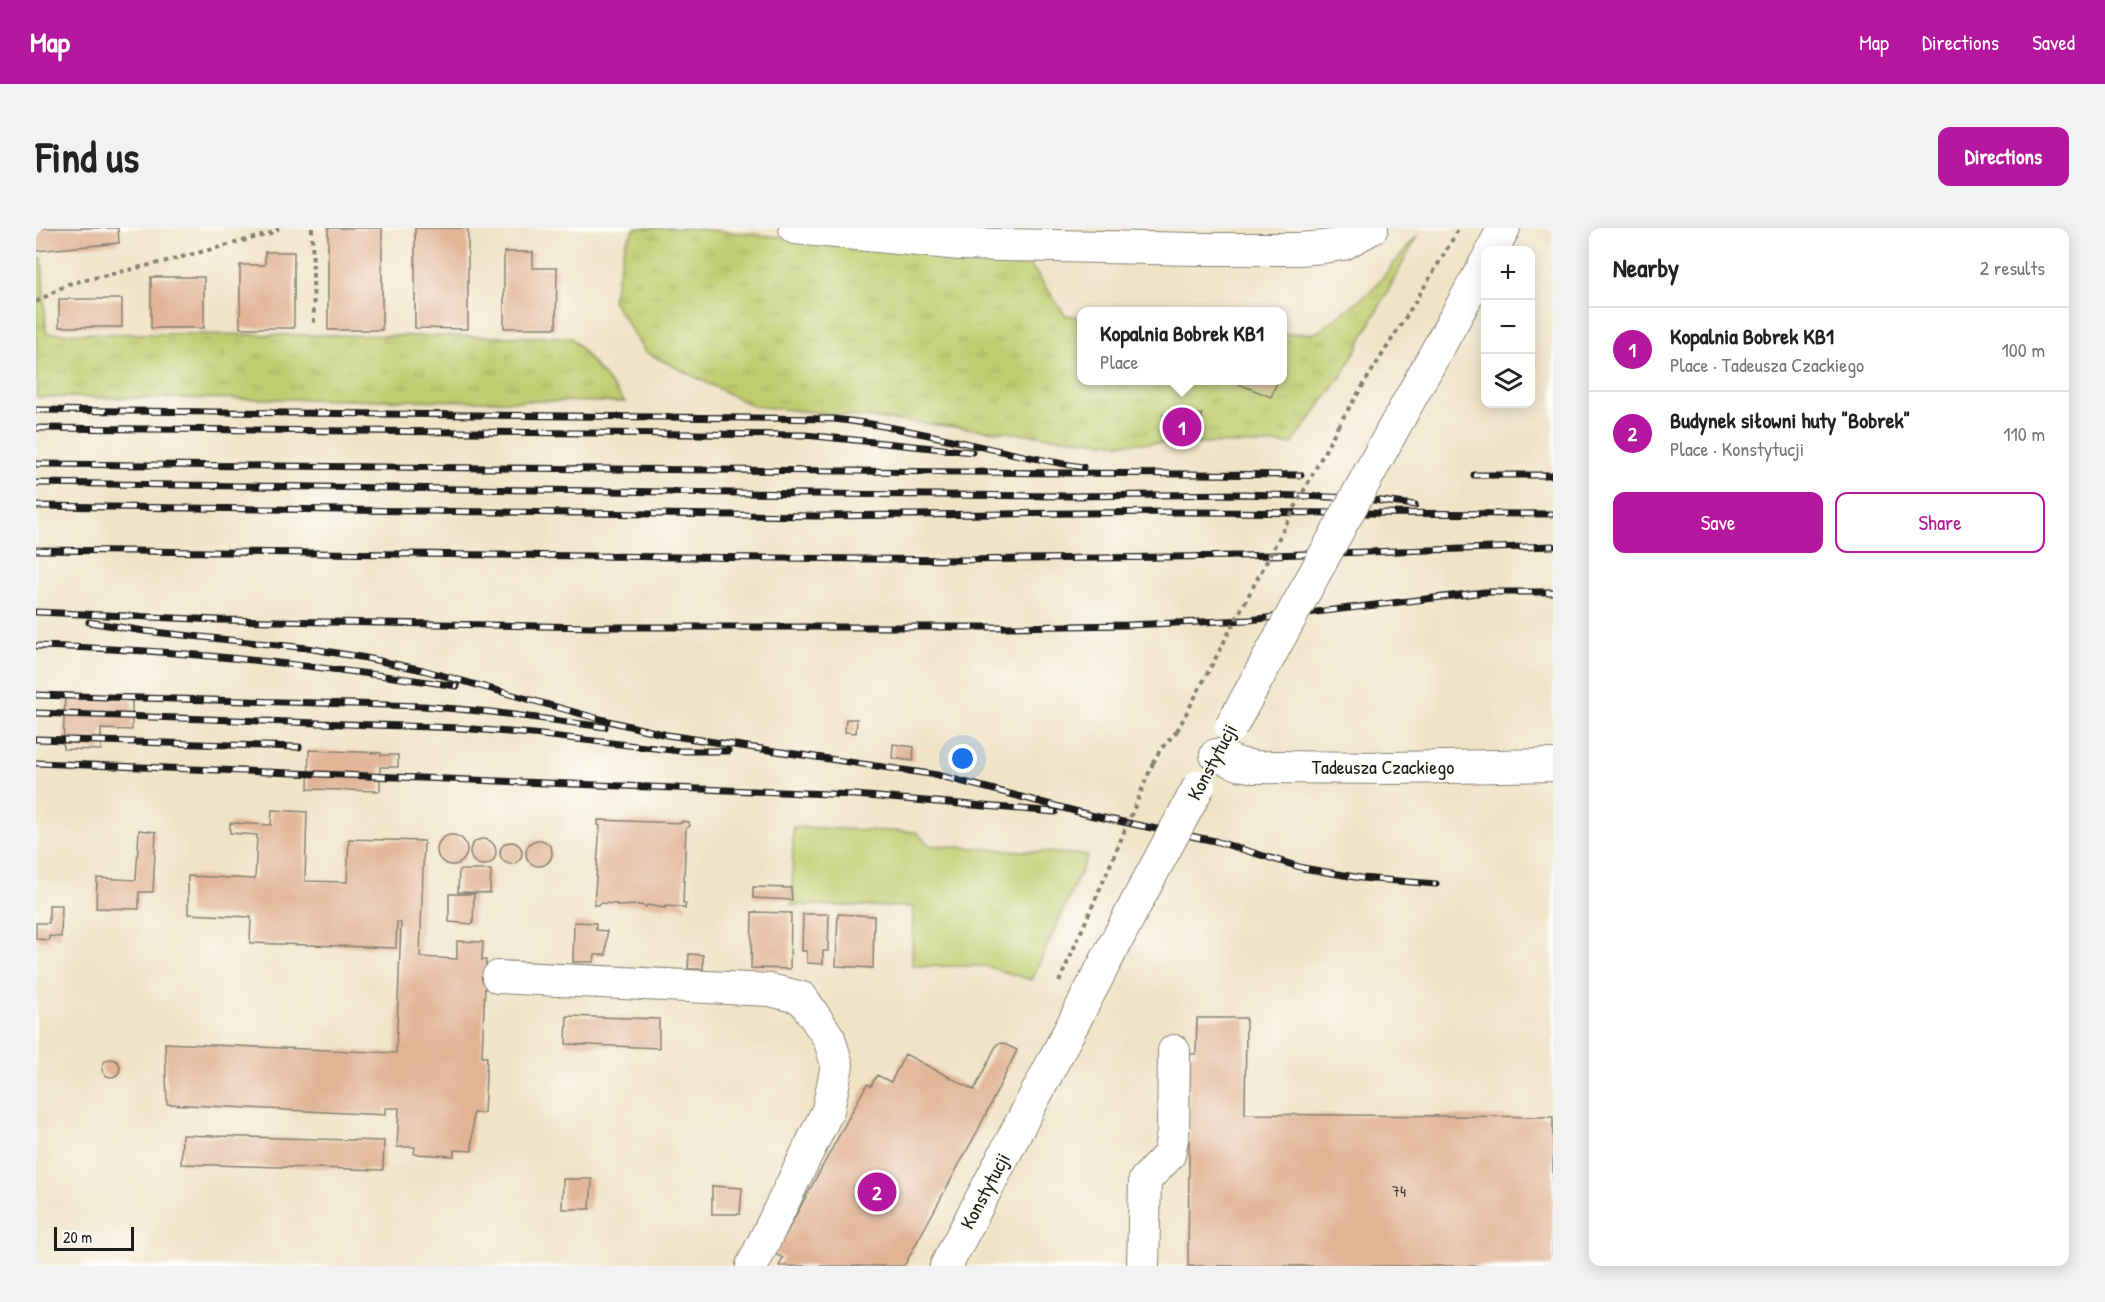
<!DOCTYPE html>
<html lang="en">
<head>
<meta charset="utf-8">
<style>
  :root { --surface:#fff; --page:#f2f2f2; --text:#222; --muted:#767676; --line:#e0e0e0; --accent:#b5179e }
  body { margin:0; font-family:"Patrick Hand",sans-serif; background:var(--page); color:var(--text) }
  .controls { position:absolute; right:18px; top:18px; display:grid; overflow:hidden; border-radius:12px; box-shadow:0 3px 15px #0003 }
  .controls button { width:54px; height:54px; display:grid; place-items:center; padding:0; border:0; border-bottom:2px solid var(--line); background:var(--surface); color:var(--text); font:30px sans-serif }
  .scale { position:absolute; left:18px; bottom:15px; width:80px; box-sizing:border-box; padding-left:6px; border:3px solid #1c1c1c; border-top:0; font-size:16px; line-height:21px; white-space:nowrap; color:#1c1c1c; -webkit-text-stroke:4px #fdfcf7; paint-order:stroke }
  .you { position:absolute; left:927px; top:531px; width:21px; height:21px; margin:-15px; border:4px solid #fff; border-radius:50%; background:#1a73e8; box-shadow:0 0 0 9px #1a73e833 }
  .badge { display:grid; place-items:center; width:39px; height:39px; border-radius:50%; background:var(--accent); color:#fff; font-size:20px; font-weight:700 }
  .pin { position:absolute; translate:-50% -50%; border:3px solid #fff; box-shadow:0 2px 6px #0006 }
  .popup { position:absolute; left:1041px; top:79px; width:210px; height:78px; box-sizing:border-box; display:grid; place-content:center; border-radius:12px; background:var(--surface); filter:drop-shadow(0 2px 4px #0005); font-size:20px; white-space:nowrap; color:var(--muted) }
  .popup b { font-size:22px; color:var(--text) }
  .popup::after { content:''; position:absolute; left:50%; top:100%; margin-left:-12px; border:12px solid transparent; border-top-color:var(--surface) }
  .list { margin:0; padding:0; list-style:none }
  h2 { display:flex; justify-content:space-between; align-items:center; height:78px; margin:0; padding:0 24px; font-size:26px }
  h2 small { font-size:20px; font-weight:400; color:var(--muted) }
  .list li { display:grid; grid-template-columns:39px 1fr auto; gap:18px; align-items:center; box-sizing:border-box; height:84px; padding:0 24px; border-top:2px solid var(--line) }
  .list b { display:block; font-size:22px; white-space:nowrap }
  .list p { margin:0; font-size:20px; white-space:nowrap; color:var(--muted) }
  .list em { font-size:20px; font-style:normal; color:var(--muted) }
  .actions { display:flex; gap:12px; padding:18px 24px }
  .actions a { flex:1; padding:14px 0; border:2px solid var(--accent); border-radius:12px; text-align:center; font-size:21px; color:var(--accent) }
  .actions .main { background:var(--accent); color:#fff }
  .icon { flex:none; width:33px; height:33px; fill:none; stroke:currentColor; stroke-width:2; stroke-linecap:round; stroke-linejoin:round }
  .map { position:relative; flex:none; width:1517px; height:1038px; overflow:hidden; border-radius:12px }
  header { display:flex; align-items:center; gap:36px; box-sizing:border-box; height:84px; padding:0 30px; background:var(--accent); color:#fff }
  header strong { font-size:28px }
  nav { display:flex; gap:33px; margin-inline-start:auto; font-size:21px }
  .intro { display:flex; align-items:center; justify-content:space-between; box-sizing:border-box; height:144px; padding:0 36px }
  h1 { margin:0; font-size:42px }
  .button { padding:15px 27px; border-radius:12px; background:var(--accent); color:#fff; font-size:21px; font-weight:700 }
  main { display:flex; gap:36px; padding:0 36px }
  aside { flex:1; background:var(--surface); border-radius:12px; box-shadow:0 3px 15px #0003 }
  .map>svg:first-child { display:block }
  .grass { fill:url(#grass-tufts); stroke:#6e7446; stroke-width:1.5 }
  .garden { fill:#bfcd6f; stroke:#6e7446; stroke-width:1.5 }
  .building { fill:#e1b495 }
  .lines { fill:none; stroke-linecap:round; stroke-linejoin:round }
  .minor-casing { stroke:#868071; stroke-width:34 }
  .path { stroke:#868071; stroke-width:4; stroke-dasharray:4.5 4.5; stroke-linecap:butt }
  .minor { stroke:#fff; stroke-width:32 }
  .rail-casing { stroke:#1c1c1c; stroke-width:7 }
  .rail { stroke:#fdfcf7; stroke-width:4.5; stroke-dasharray:14; stroke-linecap:butt }
  .minor-bridge-casing { stroke:#868071; stroke-width:34; stroke-linecap:butt }
  .path-bridge { stroke:#868071; stroke-width:4; stroke-dasharray:4.5 4.5; stroke-linecap:butt }
  .minor-bridge { stroke:#fff; stroke-width:32 }
  .labels { text-anchor:middle; stroke-width:4.5; stroke-linejoin:round; paint-order:stroke }
  .number-label { font-size:16px; fill:#4d423a }
  .street-label { font-size:20px; fill:#1c1c1c; stroke:#fdfcf7 }
</style>
</head>
<body>
<header>
<strong>Map</strong>
<nav><a>Map</a><a>Directions</a><a>Saved</a></nav>
</header>
<div class="intro"><h1>Find us</h1><a class="button">Directions</a></div>
<main>
<div class="map">
<svg width="1517" height="1038" viewBox="0 0 1517 1038">
  <defs>
    <pattern id="grass-tufts" width="24" height="20" patternUnits="userSpaceOnUse" patternTransform="scale(1.5)"><rect width="24" height="20" fill="#bfcd6f"/><path d="M3 7l-1-3M5 7V3M7 7l1-3M15 17l-1-3M17 17v-4M19 17l1-3" fill="none" stroke="#a4af60"/></pattern>
  </defs>
  <rect width="100%" height="100%" fill="#fdfcf7"/>
  <filter id="ink" filterUnits="userSpaceOnUse"><feTurbulence type="fractalNoise" baseFrequency=".0167" numOctaves="2"/><feDisplacementMap in="SourceGraphic" scale="12" xChannelSelector="R" yChannelSelector="G"/><feConvolveMatrix kernelMatrix="1 2 1 2 8 2 1 2 1" color-interpolation-filters="sRGB"/></filter>
  <filter id="wash" filterUnits="userSpaceOnUse"><feTurbulence type="fractalNoise" baseFrequency=".008" numOctaves="4" result="noise"/><feDisplacementMap in="SourceGraphic" scale="24" xChannelSelector="R" yChannelSelector="G"/><feGaussianBlur stdDeviation="1.35" result="paint"/><feColorMatrix in="noise" values="0 0 0 0 0 0 0 0 0 0 0 0 0 0 0 0 0 1.4 0 .05"/><feComposite in="paint" operator="in"/></filter>
  <g filter="url(#wash)">
    <rect width="100%" height="100%" fill="#f0e3c6"/>
    <path class="grass" d="M599,0H653L992,33L1029,87L1045,89L1046,152H1246L1247,106L1280,105L1335,63L1382,7L1307,146L1256,216L1078,215L717,178L609,124L576,72L589,16Z
      M6,30L10,105L535,109L589,174L0,169V31Z"/>
    <path class="garden" d="M757,599L880,604L893,617L1052,627L996,752L949,738H876L877,679L756,677Z"/>
    <g id="blocks">
      <path class="building" d="M0,0H82L83,15L0,23Z
        M292,0H346V102H292Z
        M379,0H432V101L379,100Z
        M229,24H258V100H204V37H229Z
        M468,24H497V40H521L520,100H468Z
        M115,49H168V100H115Z
        M23,71H86V99H23Z
        M1205,152H1242L1235,169L1203,156Z
        M1166,186V211L1127,212V187Z
        M29,465L67,467V470L96,471V502L65,501V522L27,521Z
        M810,491H821L820,505L809,504Z
        M857,516L878,519L877,533L856,530Z
        M273,522L345,525V527H362V539H344V563L272,561Z
        M236,582L271,584L269,653L311,654L313,611L388,613L384,729L421,731V713L447,714L446,732H450L446,829H451L448,885H437L436,923L418,922V928L378,926L379,919H361L363,880H349V887L131,876L129,815L360,825L365,695L361,694L360,720L214,715L215,689L152,686V648L219,651L221,607L194,605V595L235,597Z
        M562,592L646,595V593L653,594L654,598L650,600L647,675H650L649,681L644,679L629,678V680L611,677L610,679L605,677L581,678V676L564,675L563,677H558L564,598L562,597Z
        M103,602L120,604L117,664H103V681L60,680L61,650L100,652Z
        M401 622a15 15 0 1 1 30 0a15 15 0 1 1-30 0Z
        M434 624a13 13 0 1 1 26 0a13 13 0 1 1-26 0Z
        M490 625a13 13 0 1 1 26 0a13 13 0 1 1-26 0Z
        M464 625a11 11 0 1 1 22 0a11 11 0 1 1-22 0Z
        M423,642H455L454,665L422,664Z
        M717,659L755,660L756,672L717,670Z
        M413,666H438L437,696L413,694Z
        M13,677H26L25,709L13,708V712L0,711V695H13Z
        M716,684L755,685L754,741L715,740Z
        M767,686H793L792,723H787V736L771,735V723H766Z
        M802,686L838,688L837,740L800,738Z
        M538,694L560,695V702L571,703L570,727H559L558,734H537Z
        M653,726L667,727V741H652Z
        M531,788L623,791V820L530,816Z
        M1161,790H1210L1209,886L1517,889V1038H1152L1154,826H1160Z
        M966,815L981,822L942,902L868,1038H743L747,1030L739,1026L831,856L835,858L841,847L855,854L869,826L938,862L961,816Z
        M66 840a9 9 0 1 1 18 0a9 9 0 1 1-18 0Z
        M146,907L348,913L347,942L145,936Z
        M527,951H556L554,981H526Z
        M676,958L706,960L704,986H676Z"/>
    </g>
  </g>
  <g filter="url(#ink)">
    <use href="#blocks" fill-opacity="0" stroke="#868071" stroke-width="1.5"/>
    <g class="lines">
      <defs>
        <path id="minor" d="M759,0L924,16L1159,21H1263L1287,19L1307,16L1336,0
          M1456,22L1468,0
          M1360,196L1450,34
          M1180,527L1203,536L1219,539L1358,540L1517,537
          M462,749L734,762L766,770L793,810L801,837L792,882L716,1038
          M910,1038L1106,664
          M1107,1038L1109,952L1133,927L1137,905L1138,823"/>
      </defs>
      <use href="#minor" class="minor-casing"/>
      <path class="path" d="M276,0L278,95
        M0,74L32,56L127,34L233,6L243,0
        M1302,198C1342,132 1385,67 1423,0
        M1117,535L1124,522L1141,503
        M1023,754L1070,647"/>
      <use href="#minor" class="minor"/>
      <defs>
        <path id="rail" d="M0,182L798,191C882,200 963,226 1047,239
          M0,200L769,207L936,224
          M0,236L1265,247
          M1438,247H1517
          M0,255L777,266L1033,268L1208,266L1321,270L1379,277
          M0,278L780,288L1139,284L1517,286
          M0,322L924,332L1203,328L1517,318
          M0,384L183,392L557,399H968L1091,397L1213,392L1449,364H1517
          M53,394L108,403L271,420L330,430L387,442L560,490L631,507L901,547L1058,588L1179,613L1267,640L1325,650L1400,656
          M0,418C141,421 282,438 421,458
          M0,467L387,478L455,484L569,499
          M0,485L424,500L497,506L644,523H692
          M0,511L263,519
          M0,535L819,567L1019,584"/>
      </defs>
      <use href="#rail" class="rail-casing"/>
      <use href="#rail" class="rail"/>
      <defs>
        <path id="minor-bridge" d="M1195,499L1360,196
          M1106,664L1163,558"/>
      </defs>
      <use href="#minor-bridge" class="minor-bridge-casing"/>
      <path class="path-bridge" d="M1141,503L1302,198
        M1070,647L1117,535"/>
      <use href="#minor-bridge" class="minor-bridge"/>
    </g>
  </g>
  <g class="labels">
    <g class="number-label">
      <text x="1363" y="969">74</text>
    </g>
    <g class="street-label">
      <text transform="translate(1176 534) rotate(-62)" y="7">Konstytucji</text>
      <text x="1347" y="546">Tadeusza Czackiego</text>
      <text transform="translate(949 963) rotate(-62)" y="7">Konstytucji</text>
    </g>
  </g>
</svg>
<div class="controls">
<button>+</button>
<button>−</button>
<button><svg class="icon" aria-label="layers" viewBox="0 0 24 24"><path d="M12 4l9 5-9 5-9-5zM3 14l9 5 9-5"/></svg></button>
</div>
<div class="scale">20 m</div>
<div class="you"></div>
<div class="pin badge" style="left:1146px;top:199px">1</div>
<div class="popup"><b>Kopalnia Bobrek KB1</b>Place</div>
<div class="pin badge" style="left:841px;top:964px">2</div>
</div>
<aside>
<h2>Nearby<small>2 results</small></h2>
<ul class="list">
<li><span class="badge">1</span><div><b>Kopalnia Bobrek KB1</b><p>Place · Tadeusza Czackiego</p></div><em>100 m</em></li>
<li><span class="badge">2</span><div><b>Budynek siłowni huty &quot;Bobrek&quot;</b><p>Place · Konstytucji</p></div><em>110 m</em></li>
</ul>
<div class="actions"><a class="main">Save</a><a>Share</a></div>
</aside>
</main>
</body>
</html>
